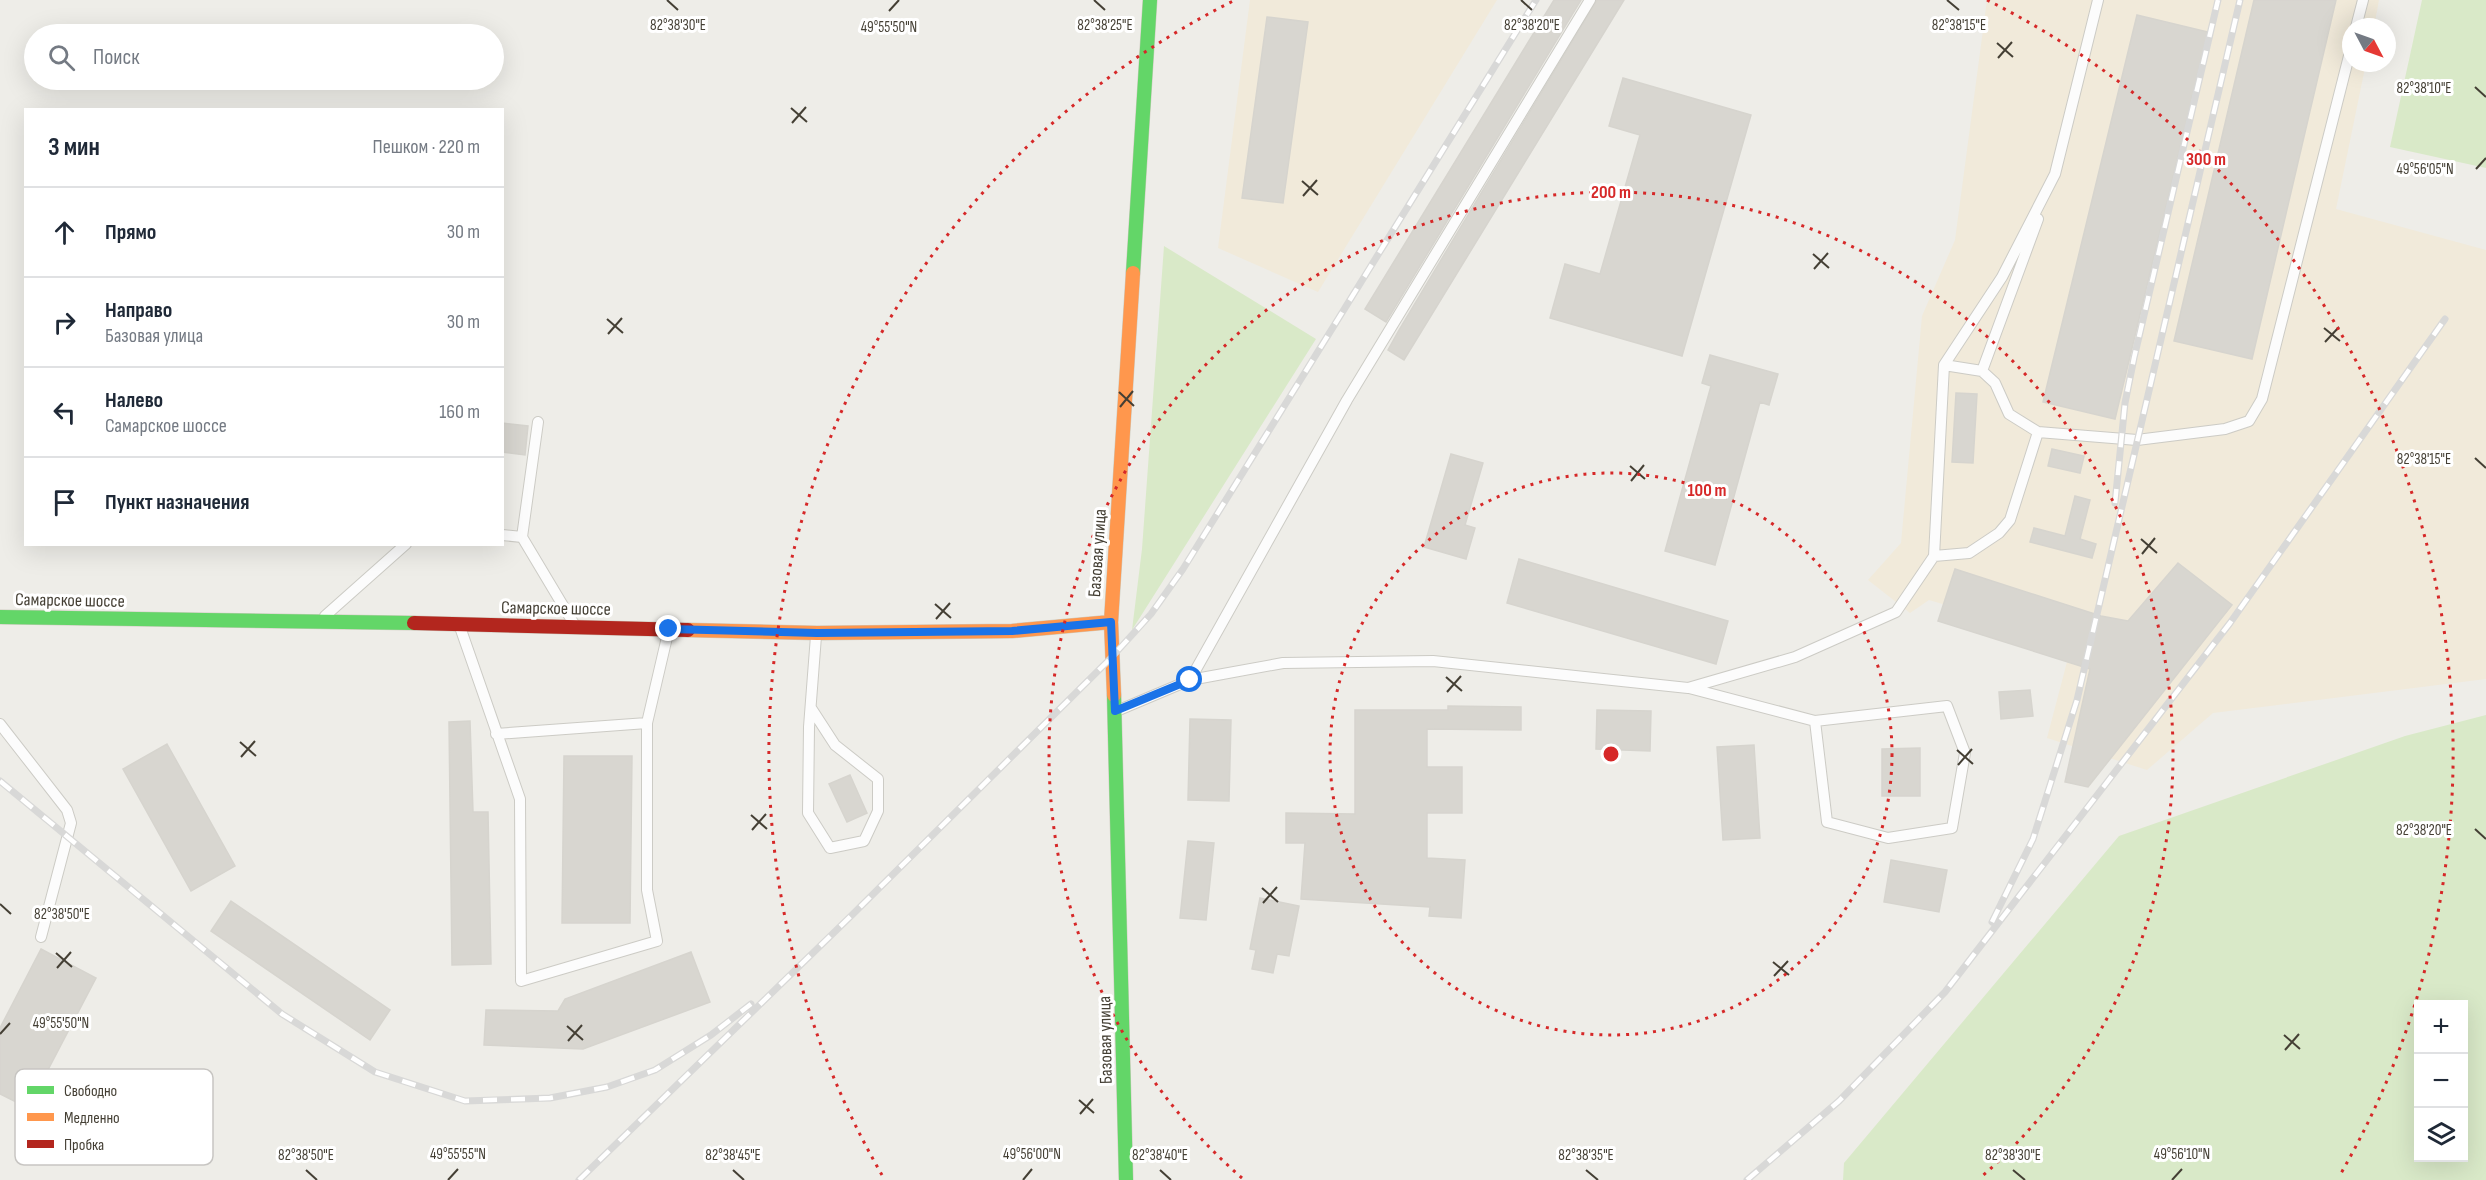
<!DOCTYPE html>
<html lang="ru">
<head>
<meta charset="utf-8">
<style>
  :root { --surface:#fff; --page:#f6f6f7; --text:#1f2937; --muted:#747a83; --line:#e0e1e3 }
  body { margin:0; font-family:"Sofia Sans Condensed",sans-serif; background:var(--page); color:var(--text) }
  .controls { position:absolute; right:18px; bottom:18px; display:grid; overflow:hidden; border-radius:0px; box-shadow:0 6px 24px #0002 }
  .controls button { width:54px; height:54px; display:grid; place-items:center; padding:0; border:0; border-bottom:2px solid var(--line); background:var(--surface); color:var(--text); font:30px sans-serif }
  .compass { position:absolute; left:2342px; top:18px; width:54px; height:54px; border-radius:50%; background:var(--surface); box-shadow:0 6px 24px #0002; rotate:131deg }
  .stop { position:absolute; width:18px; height:18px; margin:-14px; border:4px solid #1a73e8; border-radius:50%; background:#fff }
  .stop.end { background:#1a73e8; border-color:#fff; box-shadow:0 2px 6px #0008 }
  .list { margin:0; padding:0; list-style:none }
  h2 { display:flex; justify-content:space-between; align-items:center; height:78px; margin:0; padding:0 24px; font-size:26px }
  h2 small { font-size:20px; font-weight:400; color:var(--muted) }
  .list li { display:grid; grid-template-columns:39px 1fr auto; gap:18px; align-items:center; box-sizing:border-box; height:90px; padding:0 24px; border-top:2px solid var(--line) }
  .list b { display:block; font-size:22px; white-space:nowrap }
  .list p { margin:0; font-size:20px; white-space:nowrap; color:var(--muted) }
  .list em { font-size:20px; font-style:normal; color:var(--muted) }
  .icon { flex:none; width:33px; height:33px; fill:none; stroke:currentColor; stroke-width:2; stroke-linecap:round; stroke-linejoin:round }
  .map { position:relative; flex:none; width:2486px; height:1180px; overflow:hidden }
  .search { position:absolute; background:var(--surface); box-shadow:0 6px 24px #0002; left:24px; top:24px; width:480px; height:66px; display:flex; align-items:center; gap:15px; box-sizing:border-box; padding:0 21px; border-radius:33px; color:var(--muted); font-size:22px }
  .panel { position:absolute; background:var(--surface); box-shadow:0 6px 24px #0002; left:24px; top:108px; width:480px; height:438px; border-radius:0px }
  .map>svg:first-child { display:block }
  .commercial { fill:#f1eada }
  .green { fill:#d9e9c8; fill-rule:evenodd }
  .building { fill:#d8d6d0; stroke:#d6d4ce; stroke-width:1.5 }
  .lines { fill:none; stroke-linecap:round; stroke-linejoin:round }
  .lane-casing { stroke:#cccbc5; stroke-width:12 }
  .fast-casing { stroke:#cecbbf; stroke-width:15 }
  .slow-casing { stroke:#cecbbf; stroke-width:15 }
  .jam-casing { stroke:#cecbbf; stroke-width:15 }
  .lane { stroke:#fcfcfc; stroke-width:10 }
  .fast { stroke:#63d668; stroke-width:14 }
  .slow { stroke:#ff974d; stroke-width:14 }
  .jam { stroke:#b3261e; stroke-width:14 }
  .rail-casing { stroke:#d8d8d7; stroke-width:7 }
  .rail { stroke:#fff; stroke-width:4.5; stroke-dasharray:14; stroke-linecap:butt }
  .route { stroke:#1a73e8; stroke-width:8 }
  .ticks { fill:none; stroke:#443f34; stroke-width:2 }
  .ring { fill:none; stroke:#d62828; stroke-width:3; stroke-dasharray:3 6 }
  .labels { text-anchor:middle; stroke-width:6; stroke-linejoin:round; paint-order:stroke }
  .street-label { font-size:18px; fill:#443f34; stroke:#fff }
  .key { fill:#fff; stroke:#c7c5c2; stroke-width:1.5 }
  .key-label { font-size:16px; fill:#443f34 }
  .ticks-label { font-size:15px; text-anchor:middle; fill:#443f34; stroke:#fff; stroke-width:6; stroke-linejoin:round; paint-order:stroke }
  .centre { fill:#d62828; stroke:#fff; stroke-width:3 }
  .ring-label { font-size:18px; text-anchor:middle; font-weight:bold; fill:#d62828; stroke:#fff; stroke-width:6; stroke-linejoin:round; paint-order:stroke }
</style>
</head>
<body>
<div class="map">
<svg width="2486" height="1180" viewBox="0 0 2486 1180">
  <rect width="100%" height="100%" fill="#eeede8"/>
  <path class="commercial" d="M1250,0H1497L1318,292L1218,248Z
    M1987,0H2379L2374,27H2351V63H2366L2336,209L2486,250V679L2213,713L2147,770L2047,738L2072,643L1929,600L1910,613L1868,580L1901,543L1922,316L1955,240Z"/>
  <path class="green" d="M2422,0H2486V168L2390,147Z
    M1164,246L1316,339L1132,630L1142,549Z
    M2486,715V1180H1843L1844,1163L2119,836L2405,736ZM2418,1004H2464V1158H2418Z"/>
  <path class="building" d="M1554,0H1581L1386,322L1365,309Z
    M1597,0H1624L1404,360L1388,350L1399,330Z
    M2254,0H2336L2252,359L2174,341Z
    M2137,15L2208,32L2115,419L2043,402Z
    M1267,17L1308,22L1283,203L1242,198Z
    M1623,78L1751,115L1682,356L1550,318L1565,264L1600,274L1640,135L1609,126Z
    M1710,355L1778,374L1769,405L1760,402L1715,565L1665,551L1711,386L1702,383Z
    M1956,393L1977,394L1973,463L1952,462Z
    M502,423L528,426L525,455L502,452Z
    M2052,449L2084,456L2080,473L2048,466Z
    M1451,454L1483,463L1465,525L1475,528L1466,559L1424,547Z
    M2075,496L2090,500L2080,539L2096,544L2092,558L2030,542L2034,528L2065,536Z
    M1519,559L1728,621L1716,664L1507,603Z
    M2178,563L2232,605L2088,787L2065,782L2090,669L1938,621L1955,569L2101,616L2128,621Z
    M2030,690L2033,716L2001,719L1999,692Z
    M1448,706L1521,707V730L1427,729V767H1462V813H1427V858L1465,860L1461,918L1429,916L1430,907L1301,899L1305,843H1286V813L1355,814V710H1448Z
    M1597,710L1651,711L1650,751L1596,749Z
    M1190,719L1231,720L1229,801L1188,800Z
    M470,721L473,812H488L491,964L452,965L449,722Z
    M167,744L235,866L191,891L123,769Z
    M1754,745L1760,838L1723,840L1717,747Z
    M1920,748V796H1882V749Z
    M564,756H632L630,923H562Z
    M850,775L867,813L847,822L829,784Z
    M1188,841L1214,843L1206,920L1180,918Z
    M1891,860L1947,870L1939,912L1884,902Z
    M1260,898L1299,906L1289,956L1277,954L1273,973L1252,969L1256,950L1250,949Z
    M231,901L390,1010L370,1040L211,931Z
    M41,949L96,978L28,1108L0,1094V1028Z
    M691,952L710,1002L583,1049L484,1045L486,1010L558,1011L565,999Z"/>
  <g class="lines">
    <defs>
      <path id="lane" d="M2356,27L2363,0
        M1944,365L2002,277L2055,174L2098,0
        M1982,371L2038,219
        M538,422L522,537L574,624
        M502,535L522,537
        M1934,556L1969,553L1999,533L2010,520L2038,432
        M325,616L406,544
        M460,627L520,799L521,981L657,941L647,890V723L496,734
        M1190,680L1347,400L1590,0
        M1689,688L1815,721L1947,706L1965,753L1952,828L1888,838L1827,822L1815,721
        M811,708L835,745L878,779V811L864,841L830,848L808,813L809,727L816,636
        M1119,710L1190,680L1283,663L1433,661L1688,688L1795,657L1896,612L1934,556L1944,365L1982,371L1995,383L2009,414L2038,432L2137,440L2225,429L2249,421L2262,399L2351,48
        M647,723L668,633
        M0,724L67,810L71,823L41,937"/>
      <path id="fast" d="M1133,273L1150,0
        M0,617L414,623
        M1114,695L1126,1180"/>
      <path id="slow" d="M688,630L817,633L1012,631L1111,622
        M1114,695L1111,622L1133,273"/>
      <path id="jam" d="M414,623L688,630"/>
    </defs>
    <use href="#lane" class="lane-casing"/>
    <use href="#fast" class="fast-casing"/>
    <use href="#slow" class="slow-casing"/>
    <use href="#jam" class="jam-casing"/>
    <use href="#lane" class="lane"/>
    <use href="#fast" class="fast"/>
    <use href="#slow" class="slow"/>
    <use href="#jam" class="jam"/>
    <defs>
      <path id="rail" d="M2115,503L2125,403L2134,358L2218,0
        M0,781L282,1014L375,1072L465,1101L550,1098L607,1087L655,1070L711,1035L751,1004
        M1992,922L2033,839L2077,700L2240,0
        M579,1180L852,915L1111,658L1151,614L1183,569L1536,0
        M1747,1180L1839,1101L1945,992L2230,623L2445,319"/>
    </defs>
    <use href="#rail" class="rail-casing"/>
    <use href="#rail" class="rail"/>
  </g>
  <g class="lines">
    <path class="route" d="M669,629L817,633L1012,631L1111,622L1115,711L1190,680"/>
  </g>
  <path class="ticks" d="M667,0L678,10M1094,0L1105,10M1521,0L1532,10M1947,0L1959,10M889,11L899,0M1997,43L2013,57M1998,58L2012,42M2475,87L2486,97M791,108L807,122M792,123L806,107M2476,169L2486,158M1302,181L1318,195M1303,196L1317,180M1813,254L1829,268M1814,269L1828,253M607,319L623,333M2324,328L2340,341M608,334L622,318M2325,342L2339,327M1119,392L1134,406M1120,407L1133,391M2475,458L2486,468M1630,466L1645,479M1631,481L1644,465M2141,539L2157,553M2142,554L2155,538M935,604L951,618M936,619L950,603M1446,677L1462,691M1447,692L1461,676M240,742L256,756M1957,750L1973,764M241,757L255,741M1958,765L1972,749M751,815L767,829M2475,829L2486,839M752,830L766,814M1262,888L1278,902M1263,903L1277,887M0,904L11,914M56,953L72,967M1773,962L1789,975M57,968L71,952M1774,976L1788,961M567,1026L583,1040M0,1034L10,1023M2284,1035L2300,1049M568,1041L582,1025M2285,1050L2299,1034M1079,1100L1094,1113M1080,1114L1093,1099M306,1170L317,1180M733,1170L744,1180M1160,1170L1171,1180M1586,1170L1598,1180M2013,1170L2025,1180M448,1180L458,1169M1023,1180L1032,1169M2172,1180L2182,1169"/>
  <g class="ring">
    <circle cx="1611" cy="754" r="281"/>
    <path d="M1242 1178A562 562 0 1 1 1980 1178"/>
    <path d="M882 1175A842 842 0 0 1 1235 0M1987 0A842 842 0 0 1 2340 1175"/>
  </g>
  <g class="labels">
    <g class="street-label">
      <text transform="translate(1097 553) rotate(-86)" y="6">Базовая улица</text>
      <text transform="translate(70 600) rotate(1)" y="6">Самарское шоссе</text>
      <text transform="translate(556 608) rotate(1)" y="6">Самарское шоссе</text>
      <text transform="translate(1105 1040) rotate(-91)" y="6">Базовая улица</text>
    </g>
  </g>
  <rect x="15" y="1069" width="198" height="96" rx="9" class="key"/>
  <rect x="27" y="1086" width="27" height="8" fill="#63d668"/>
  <rect x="27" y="1113" width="27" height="8" fill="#ff974d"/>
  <rect x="27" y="1140" width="27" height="8" fill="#b3261e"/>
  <g class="key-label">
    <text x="64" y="1096">Свободно</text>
    <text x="64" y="1123">Медленно</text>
    <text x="64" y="1150">Пробка</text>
  </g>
  <g class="ticks-label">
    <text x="678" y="30">82°38'30"E</text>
    <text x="1105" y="30">82°38'25"E</text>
    <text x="1532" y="30">82°38'20"E</text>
    <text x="1959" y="30">82°38'15"E</text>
    <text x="889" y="32">49°55'50"N</text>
    <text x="2424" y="93">82°38'10"E</text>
    <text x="2425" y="174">49°56'05"N</text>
    <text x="2424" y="464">82°38'15"E</text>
    <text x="2424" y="835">82°38'20"E</text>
    <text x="62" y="919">82°38'50"E</text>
    <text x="61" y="1028">49°55'50"N</text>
    <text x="458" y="1159">49°55'55"N</text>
    <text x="1032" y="1159">49°56'00"N</text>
    <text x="2182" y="1159">49°56'10"N</text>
    <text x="306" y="1160">82°38'50"E</text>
    <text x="733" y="1160">82°38'45"E</text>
    <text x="1160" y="1160">82°38'40"E</text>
    <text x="1586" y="1160">82°38'35"E</text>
    <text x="2013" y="1160">82°38'30"E</text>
  </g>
  <circle cx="1611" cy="754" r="9" class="centre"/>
  <g class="ring-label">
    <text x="2206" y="165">300 m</text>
    <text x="1611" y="198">200 m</text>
    <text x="1707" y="496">100 m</text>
  </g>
</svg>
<div class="controls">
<button>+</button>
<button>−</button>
<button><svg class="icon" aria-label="layers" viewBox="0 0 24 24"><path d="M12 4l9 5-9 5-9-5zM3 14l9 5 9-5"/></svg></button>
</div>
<svg class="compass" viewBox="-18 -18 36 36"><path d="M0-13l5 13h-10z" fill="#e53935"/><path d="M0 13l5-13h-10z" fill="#747a83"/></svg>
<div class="stop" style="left:1190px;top:680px"></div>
<div class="stop end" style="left:669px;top:629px"></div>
<div class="search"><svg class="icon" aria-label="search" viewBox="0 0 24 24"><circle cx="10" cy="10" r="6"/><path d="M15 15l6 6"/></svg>Поиск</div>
<section class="panel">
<h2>3 мин<small>Пешком · 220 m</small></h2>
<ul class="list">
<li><svg class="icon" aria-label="ahead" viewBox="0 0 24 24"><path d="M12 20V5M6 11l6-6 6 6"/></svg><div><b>Прямо</b></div><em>30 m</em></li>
<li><svg class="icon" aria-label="right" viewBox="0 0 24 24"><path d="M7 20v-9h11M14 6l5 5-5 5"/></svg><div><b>Направо</b><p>Базовая улица</p></div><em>30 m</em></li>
<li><svg class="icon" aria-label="left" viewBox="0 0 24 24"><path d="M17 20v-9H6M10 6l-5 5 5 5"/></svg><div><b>Налево</b><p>Самарское шоссе</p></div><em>160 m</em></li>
<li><svg class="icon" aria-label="arrive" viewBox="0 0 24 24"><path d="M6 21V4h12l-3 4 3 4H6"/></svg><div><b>Пункт назначения</b></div></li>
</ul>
</section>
</div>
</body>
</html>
